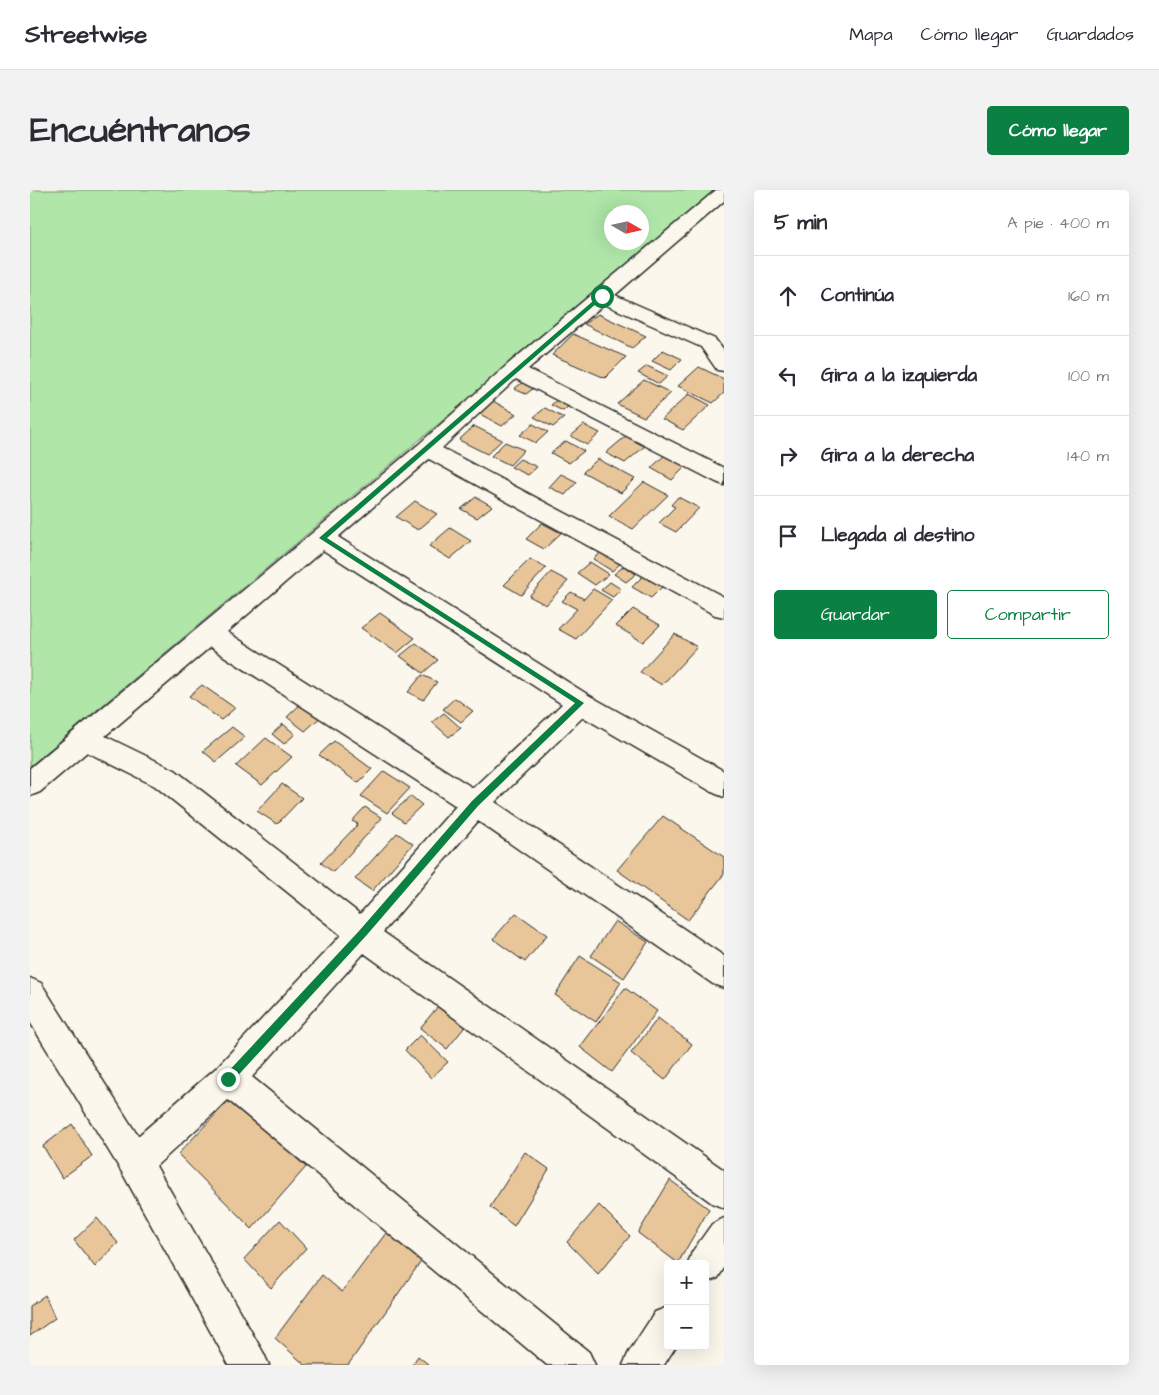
<!DOCTYPE html>
<html lang="es">
<head>
<meta charset="utf-8">
<style>
  :root { --surface:#fff; --page:#f2f2f3; --text:#2b2b33; --muted:#7c7c81; --line:#e1e1e2; --accent:#0b8043 }
  body { margin:0; font-family:"Architects Daughter",sans-serif; background:var(--page); color:var(--text) }
  .controls { position:absolute; right:15px; bottom:15px; display:grid; overflow:hidden; border-radius:5px; box-shadow:0 5px 20px #0002 }
  .controls button { width:45px; height:45px; display:grid; place-items:center; padding:0; border:0; border-bottom:1px solid var(--line); background:var(--surface); color:var(--text); font:25px sans-serif }
  .compass { position:absolute; left:574px; top:15px; width:45px; height:45px; border-radius:50%; background:var(--surface); box-shadow:0 5px 20px #0002; rotate:99deg }
  .stop { position:absolute; width:15px; height:15px; margin:-11px; border:4px solid #0b8043; border-radius:50%; background:#fff }
  .stop.end { background:#0b8043; border-color:#fff; box-shadow:0 1px 5px #0008 }
  .list { margin:0; padding:0; list-style:none }
  h2 { display:flex; justify-content:space-between; align-items:center; height:65px; margin:0; padding:0 20px; font-size:21px }
  h2 small { font-size:16px; font-weight:400; color:var(--muted) }
  .list li { display:grid; grid-template-columns:32px 1fr auto; gap:15px; align-items:center; box-sizing:border-box; height:80px; padding:0 20px; border-top:1px solid var(--line) }
  .list b { display:block; font-size:19px; white-space:nowrap }
  .list em { font-size:16px; font-style:normal; color:var(--muted) }
  .actions { display:flex; gap:10px; padding:15px 20px }
  .actions a { flex:1; padding:11px 0; border:1px solid var(--accent); border-radius:5px; text-align:center; font-size:18px; color:var(--accent) }
  .actions .main { background:var(--accent); color:#fff }
  .icon { flex:none; width:28px; height:28px; fill:none; stroke:currentColor; stroke-width:2; stroke-linecap:round; stroke-linejoin:round }
  .map { position:relative; flex:none; width:694px; height:1175px; overflow:hidden; border-radius:5px }
  header { display:flex; align-items:center; gap:30px; box-sizing:border-box; height:70px; padding:0 25px; background:var(--surface); border-bottom:1px solid var(--line) }
  header strong { font-size:24px }
  nav { display:flex; gap:28px; margin-inline-start:auto; font-size:18px }
  .intro { display:flex; align-items:center; justify-content:space-between; box-sizing:border-box; height:120px; padding:0 30px }
  h1 { margin:0; font-size:35px }
  .button { padding:12px 22px; border-radius:5px; background:var(--accent); color:#fff; font-size:18px; font-weight:700 }
  main { display:flex; gap:30px; padding:0 30px }
  aside { flex:1; background:var(--surface); border-radius:5px; box-shadow:0 5px 20px #0002 }
  .map>svg:first-child { display:block }
  .green { fill:#b0e7a9; stroke:#6e896a; fill-rule:evenodd }
  .building { fill:#e8c69a; stroke:#2b2b2b }
  .lines { fill:none; stroke-linecap:round; stroke-linejoin:round }
  .street-casing { stroke:#2b2b2b; stroke-width:3 }
  .street { fill:#fbf7ec; fill-rule:evenodd }
  .route { fill:#0b8043 }
</style>
</head>
<body>
<header>
<strong>Streetwise</strong>
<nav><a>Mapa</a><a>Cómo llegar</a><a>Guardados</a></nav>
</header>
<div class="intro"><h1>Encuéntranos</h1><a class="button">Cómo llegar</a></div>
<main>
<div class="map">
<svg width="694" height="1175" viewBox="0 0 694 1175">
  <rect width="100%" height="100%" fill="#fbf7ec"/>
  <filter id="ink" filterUnits="userSpaceOnUse"><feTurbulence type="fractalNoise" baseFrequency=".02" numOctaves="2"/><feDisplacementMap in="SourceGraphic" scale="10" xChannelSelector="R" yChannelSelector="G"/><feConvolveMatrix kernelMatrix="1 2 1 2 8 2 1 2 1" color-interpolation-filters="sRGB"/></filter>
  <g filter="url(#ink)">
    <path class="green" d="M0,0H688L0,576ZM582,22H612V52H582Z"/>
    <path class="building" d="M568,124L616,146L602,158L554,134Z
      M543,144L596,167L575,188L522,165Z
      M633,160L652,169L641,180L622,171Z
      M617,176L638,186L629,194L608,183Z
      M669,177L694,189V203L683,213L648,196Z
      M614,190L641,203L614,227L587,214Z
      M493,192L504,198L496,204L484,199Z
      M659,204L680,215L653,240L632,229Z
      M527,210L539,216L533,221L521,215Z
      M463,211L486,224L472,236L448,223Z
      M515,218L534,228L523,237L504,227Z
      M503,234L518,242L506,253L490,245Z
      M554,235L570,243L557,255L541,246Z
      M444,236L472,250L457,264L429,250Z
      M596,246L615,256L595,273L576,263Z
      M536,251L554,261L539,273L521,263Z
      M475,252L494,260L480,275L461,266Z
      M637,263L658,274L642,290L621,278Z
      M490,269L507,277L498,285L481,277Z
      M568,269L605,289L591,303L553,282Z
      M531,284L547,292L535,305L519,297Z
      M614,292L638,305L603,339L579,326Z
      M446,307L462,316L447,328L431,319Z
      M648,307L669,318L646,342L629,333L645,317L641,315Z
      M385,311L407,324L388,340L366,327Z
      M512,333L531,343L514,359L496,349Z
      M420,338L441,351L420,369L399,356Z
      M573,360L592,372L582,381L563,369Z
      M500,369L516,378L491,405L474,395Z
      M560,372L579,384L565,395L547,383Z
      M594,376L606,384L596,392L584,384Z
      M521,382L538,391L516,415L499,406Z
      M617,382L636,393L621,408L602,397Z
      M580,392L591,399L583,407L571,400Z
      M563,399L582,410L546,449L528,439L547,419L532,411L541,402L554,409Z
      M603,419L630,435L613,452L586,436Z
      M350,423L385,448L367,463L331,438Z
      M645,444L667,457L632,495L610,482Z
      M386,453L408,470L393,483L370,466Z
      M392,485L407,492L393,510L378,502Z
      M172,495L205,518L191,530L159,506Z
      M425,508L443,521L431,532L413,519Z
      M274,511L293,525L275,541L257,527Z
      M414,523L431,538L419,547L402,532Z
      M253,534L265,544L254,554L242,544Z
      M202,537L215,547L186,572L173,561Z
      M236,548L262,567L232,595L206,576Z
      M304,551L342,579L328,593L289,565Z
      M354,581L380,598L357,623L331,606Z
      M252,594L272,608L247,634L227,621Z
      M381,606L392,615L374,632L362,623Z
      M335,617L352,628L303,682L291,673L328,634L322,631Z
      M633,626L694,667V684L658,730L587,680Z
      M367,643L383,654L342,701L325,689Z
      M486,723L517,745L495,772L463,749Z
      M585,731L618,752L594,788L561,766Z
      M550,766L591,792L566,832L525,805Z
      M595,798L627,821L582,882L550,857Z
      M415,808L442,828L417,859L390,838Z
      M628,828L662,854L635,890L601,863Z
      M390,845L418,872L401,888L375,860Z
      M202,907L276,977L222,1039L148,964Z
      M42,934L62,966L32,988L13,956Z
      M495,962L519,979L484,1036L460,1017Z
      M640,990L679,1019L648,1073L608,1043Z
      M569,1015L600,1046L568,1084L537,1052Z
      M67,1028L88,1053L65,1077L44,1050Z
      M250,1030L276,1058L241,1098L214,1069Z
      M365,1031L399,1060L318,1175H275L245,1148L292,1085L312,1102Z
      M15,1105L25,1128L0,1146V1116Z
      M388,1166L399,1175H382Z"/>
    <g class="lines">
      <defs>
        <path id="street" d="M686,0H694V11L585,105L685,149L694,161V181L687,180L671,157L574,114L498,179L694,278V295L686,292L486,189L412,258L694,407V427L685,425L399,269L308,347L560,506L694,581V607L684,603L553,527L465,612L694,766V798L683,794L448,631L353,742L694,980V1018L682,1013L334,763L222,887L559,1162L565,1175H517L198,910L126,976L233,1162L239,1175H199L93,984L0,832V788L11,793L108,946L186,878L311,745L125,596L57,562L10,602L0,606V578L389,254L477,175ZM293,360L532,514L443,598L197,442ZM180,457L426,616L330,724L145,580L75,546Z
          M694,1028V1078L688,1088L675,1093V1074H658L662,1062L682,1034Z
          M638,1117V1156H646L634,1175H593L599,1162L625,1122Z"/>
      </defs>
      <use href="#street" class="street-casing"/>
      <use href="#street" class="street"/>
    </g>
  </g>
  <path class="route" d="M570,105L575,106L297,348L554,513L448,616L335,747L202,892H195V885L329,741L442,611L545,513L289,348Z"/>
</svg>
<div class="controls">
<button>+</button>
<button>−</button>
</div>
<svg class="compass" viewBox="-18 -18 36 36"><path d="M0-13l5 13h-10z" fill="#e53935"/><path d="M0 13l5-13h-10z" fill="#7c7c81"/></svg>
<div class="stop" style="left:572px;top:106px"></div>
<div class="stop end" style="left:198px;top:889px"></div>
</div>
<aside>
<h2>5 min<small>A pie · 400 m</small></h2>
<ul class="list">
<li><svg class="icon" aria-label="ahead" viewBox="0 0 24 24"><path d="M12 20V5M6 11l6-6 6 6"/></svg><div><b>Continúa</b></div><em>160 m</em></li>
<li><svg class="icon" aria-label="left" viewBox="0 0 24 24"><path d="M17 20v-9H6M10 6l-5 5 5 5"/></svg><div><b>Gira a la izquierda</b></div><em>100 m</em></li>
<li><svg class="icon" aria-label="right" viewBox="0 0 24 24"><path d="M7 20v-9h11M14 6l5 5-5 5"/></svg><div><b>Gira a la derecha</b></div><em>140 m</em></li>
<li><svg class="icon" aria-label="arrive" viewBox="0 0 24 24"><path d="M6 21V4h12l-3 4 3 4H6"/></svg><div><b>Llegada al destino</b></div></li>
</ul>
<div class="actions"><a class="main">Guardar</a><a>Compartir</a></div>
</aside>
</main>
</body>
</html>
